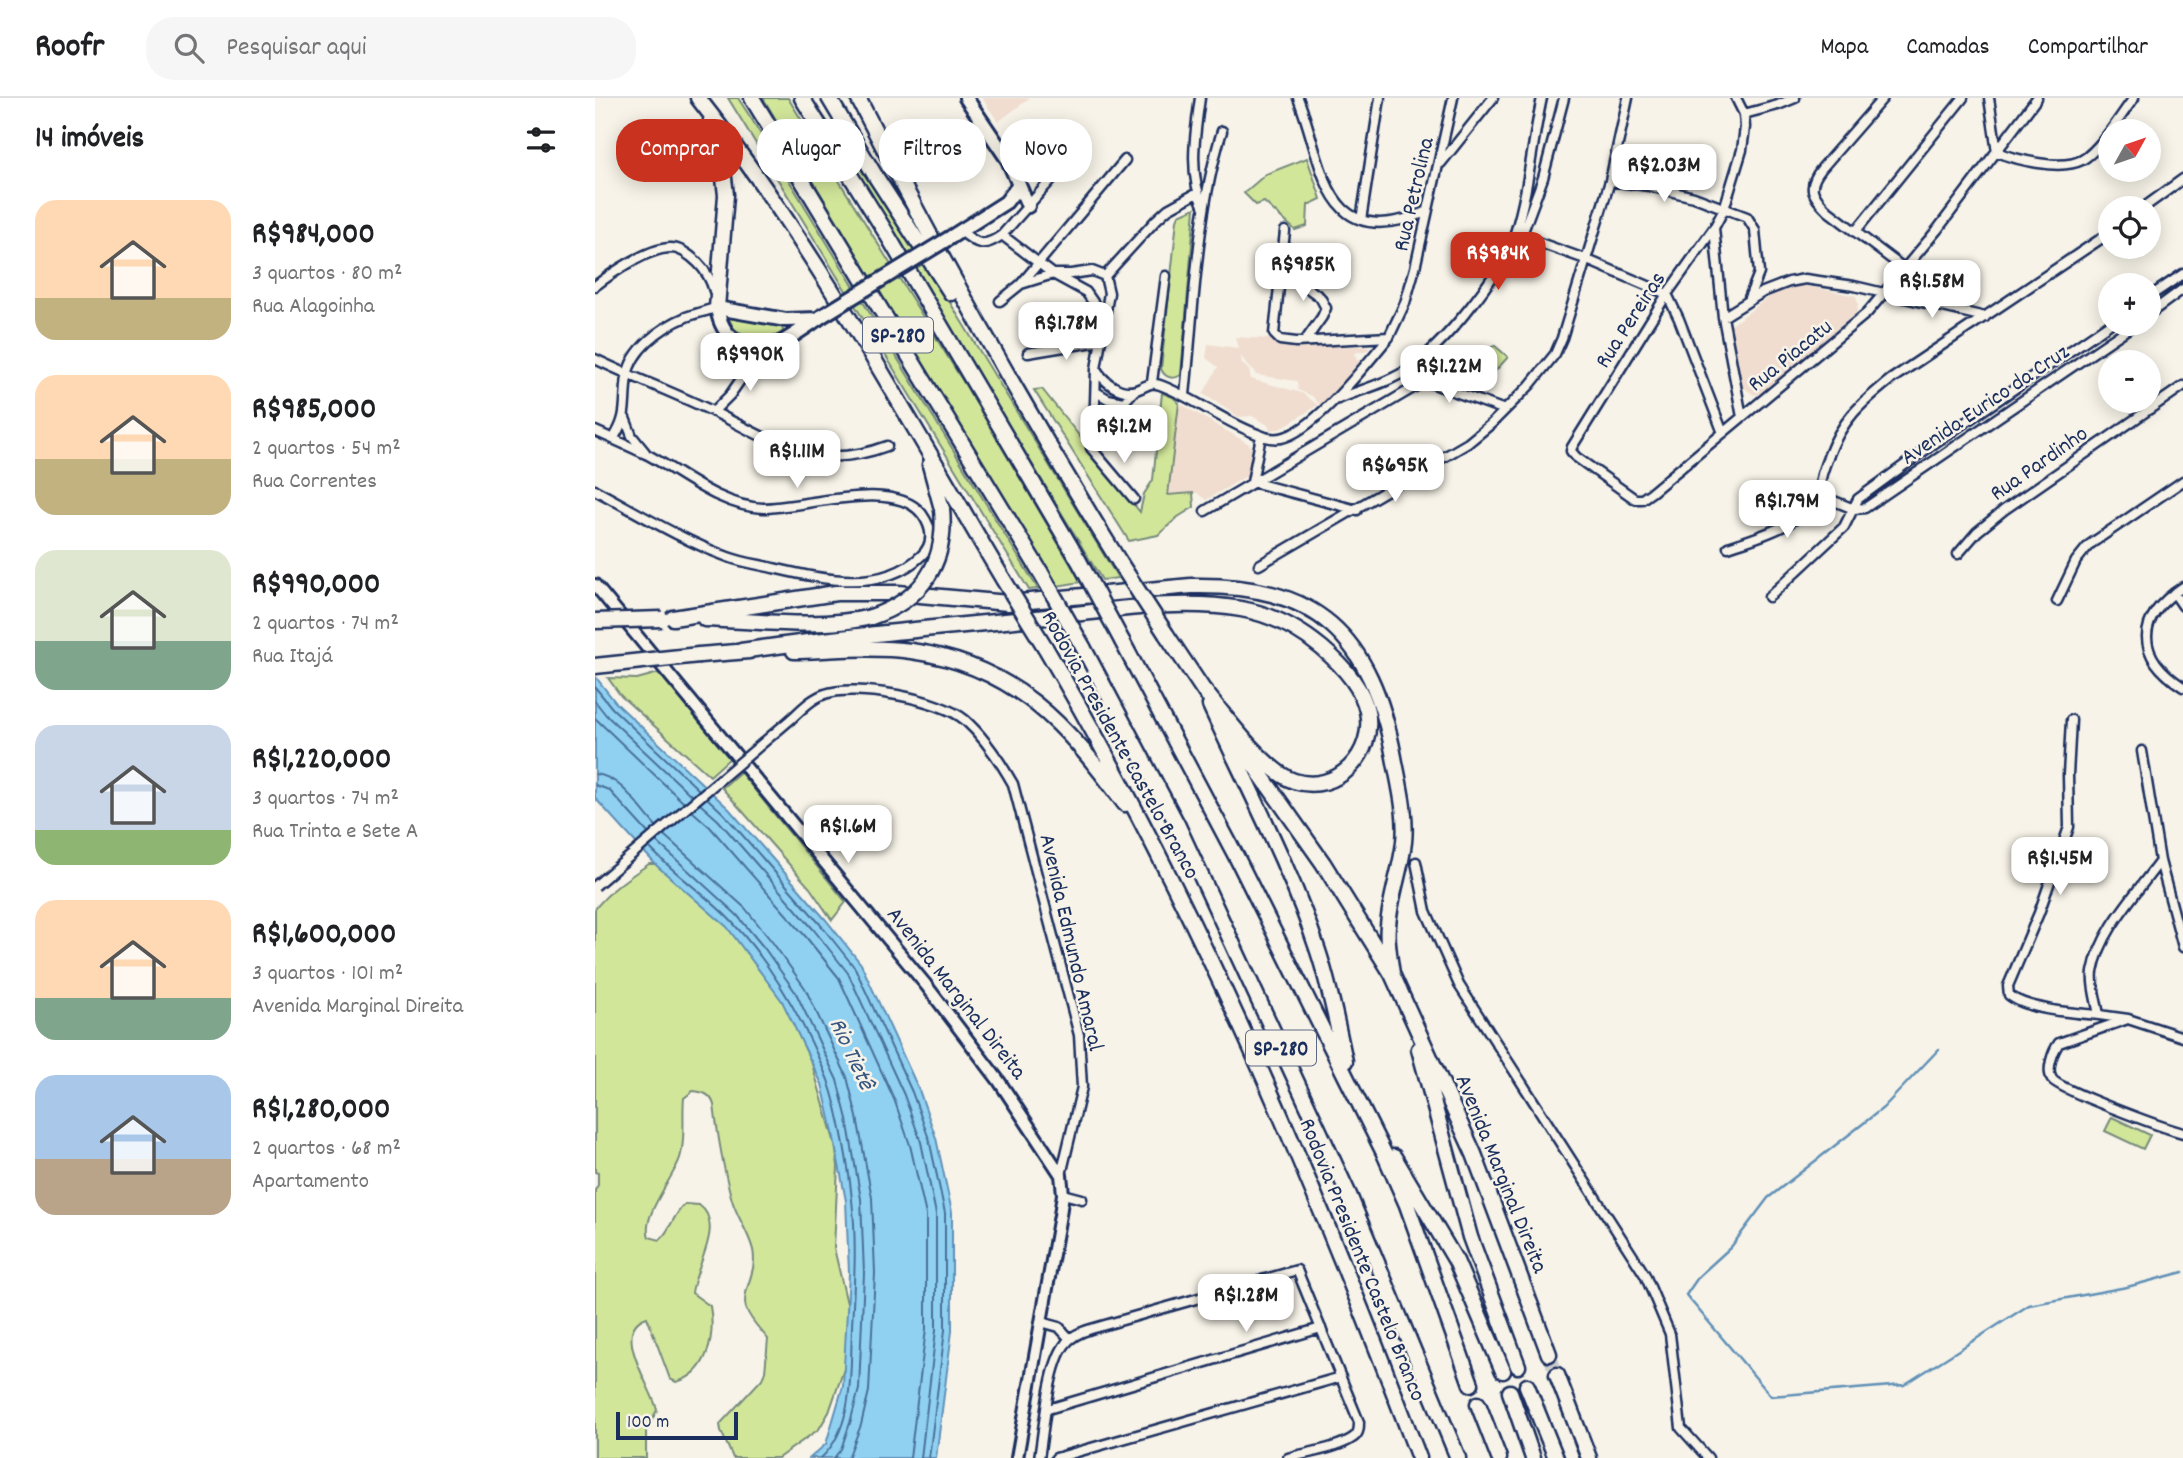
<!DOCTYPE html>
<html lang="pt">
<head>
<meta charset="utf-8">
<style>
  body { margin:0; font-family:Dekko,sans-serif; background:#f6f6f6; color:#202124; height:100vh; display:flex; flex-direction:column; font-size:26px; white-space:nowrap }
  * { box-sizing:border-box; margin:0 }
  p { font-size:23px; color:#757577 }
  .icon { flex:none; width:38px; height:38px; fill:none; stroke:currentColor; stroke-width:2; stroke-linecap:round; stroke-linejoin:round }
  .map { position:relative; flex:1; overflow:hidden }
  .details { display:flex; flex-direction:column; background:#fff; width:595px }
  .details>* { flex:none }
  .banner { position:absolute; left:21px; top:21px; width:665px; height:63px; display:flex; gap:14px }
  .needle { width:46px; rotate:50deg }
  .tools { position:absolute; left:1503px; top:21px; display:grid; gap:14px }
  .tools a { display:grid; place-items:center; width:63px; height:63px; border-radius:50%; background:#fff; box-shadow:0 4px 18px #0003; font-size:35px }
  .scale { position:absolute; left:21px; bottom:18px; width:122px; box-sizing:border-box; padding-left:7px; border:4px solid #1b2f5e; border-top:0; font-size:19px; line-height:24px; white-space:nowrap; color:#1b2f5e; -webkit-text-stroke:5px #f7f3e8; paint-order:stroke }
  .price { position:absolute; translate:-50% -60px; padding:0 16px; border-radius:14px; background:#fff; color:#222; font-size:23px; line-height:46px; filter:drop-shadow(0 2px 4px #0008) }
  .price::after { content:''; position:absolute; left:50%; top:42px; width:21px; height:16px; margin-left:-10px; background:inherit; clip-path:polygon(0 0,100% 0,50% 100%) }
  .price.active { background:#c8321e; color:#fff }
  ul { padding:0; list-style:none }
  li { display:flex; align-items:center; gap:21px; height:175px; padding:0 35px }
  li span { display:grid; place-items:center; flex:none; width:196px; height:140px; border-radius:21px; color:#555 }
  li>.icon { margin-inline-start:auto }
  span .icon { width:84px; height:84px; fill:#fffc; stroke-width:1 }
  li b { font-size:30px }
  h2 { display:flex; justify-content:space-between; align-items:center; height:84px; padding:0 35px; font-size:30px }
  .tag { padding:0 24px; border-radius:28px; background:#fff; box-shadow:0 4px 18px #0003; font-size:24px; line-height:63px }
  .tag.active { background:#c8321e; color:#fff }
  header { display:flex; align-items:center; gap:42px; box-sizing:border-box; height:98px; padding:0 35px; background:#fff; border-bottom:2px solid #e0e0e0 }
  header strong { font-size:33px }
  nav { display:flex; gap:38px; margin-inline-start:auto; font-size:24px }
  .search { width:490px; height:63px; background:#f6f6f6; display:flex; align-items:center; gap:18px; box-sizing:border-box; padding:0 24px; border-radius:28px; color:#757577; font-size:26px }
  main { display:flex; flex:1; min-height:0 }
  .map>svg:first-child { display:block }
  .built { fill:#f0ddd0 }
  .green { fill:#d2e69a; stroke:#768a7c; stroke-width:2 }
  .water { fill:#90d1f2; stroke:#6190b7; stroke-width:2 }
  .lines { fill:none; stroke-linecap:round; stroke-linejoin:round }
  .shore { stroke:#4a7099; stroke-width:2 }
  .stream { stroke:#6190b7; stroke-width:2.5 }
  .highway-tunnel { stroke:#cbcccc; stroke-width:14; stroke-dasharray:14 7; stroke-linecap:butt }
  .street-casing { stroke:#1b2f5e; stroke-width:13 }
  .secondary-casing { stroke:#1b2f5e; stroke-width:16 }
  .primary-casing { stroke:#1b2f5e; stroke-width:18 }
  .highway-casing { stroke:#1b2f5e; stroke-width:19 }
  .street { stroke:#f7f3e8; stroke-width:8 }
  .secondary { stroke:#f7f3e8; stroke-width:10 }
  .primary { stroke:#f7f3e8; stroke-width:12 }
  .highway { stroke:#f7f3e8; stroke-width:14 }
  .street-bridge-casing { stroke:#1b2f5e; stroke-width:13; stroke-linecap:butt }
  .primary-bridge-casing { stroke:#1b2f5e; stroke-width:18; stroke-linecap:butt }
  .highway-bridge-casing { stroke:#1b2f5e; stroke-width:19; stroke-linecap:butt }
  .street-bridge { stroke:#f7f3e8; stroke-width:8 }
  .primary-bridge { stroke:#f7f3e8; stroke-width:12 }
  .highway-bridge { stroke:#f7f3e8; stroke-width:14 }
  .labels { text-anchor:middle; stroke-width:5; stroke-linejoin:round; paint-order:stroke }
  .shield { fill:#f7f3e8; stroke:#5d6a87; stroke-width:2 }
  .shield-label { font-size:21px; font-weight:bold; fill:#1b2f5e }
  .street-label { font-size:23px; fill:#1b2f5e; stroke:#f7f3e8 }
  .water-label { font-size:24px; font-style:italic; fill:#385883; stroke:#f7f3e8 }
</style>
</head>
<body>
<header>
<strong>Roofr</strong>
<div class="search"><svg class="icon" aria-label="search" viewBox="0 0 24 24"><circle cx="10" cy="10" r="6"/><path d="M15 15l6 6"/></svg>Pesquisar aqui</div>
<nav><a>Mapa</a><a>Camadas</a><a>Compartilhar</a></nav>
</header>
<main>
<section class="details">
<h2>14 imóveis<svg class="icon" aria-label="filters" viewBox="0 0 24 24"><path d="M4 7h16M4 17h16"/><circle cx="9" cy="7" r="2"/><circle cx="15" cy="17" r="2"/></svg></h2>
<ul>
<li><span style="background:linear-gradient(#ffd9b3 70%,#c2b280 0)"><svg class="icon" aria-label="home" viewBox="0 0 24 24"><path d="M3 11l9-7 9 7M6 9v11h12V9"/></svg></span><div><b>R$984,000</b><p>3 quartos · 80 m²</p><p>Rua Alagoinha</p></div></li>
<li><span style="background:linear-gradient(#ffd9b3 60%,#c2b280 0)"><svg class="icon" aria-label="home" viewBox="0 0 24 24"><path d="M3 11l9-7 9 7M6 9v11h12V9"/></svg></span><div><b>R$985,000</b><p>2 quartos · 54 m²</p><p>Rua Correntes</p></div></li>
<li><span style="background:linear-gradient(#dfe7d0 65%,#7fa58c 0)"><svg class="icon" aria-label="home" viewBox="0 0 24 24"><path d="M3 11l9-7 9 7M6 9v11h12V9"/></svg></span><div><b>R$990,000</b><p>2 quartos · 74 m²</p><p>Rua Itajá</p></div></li>
<li><span style="background:linear-gradient(#c9d6e8 75%,#8fb573 0)"><svg class="icon" aria-label="home" viewBox="0 0 24 24"><path d="M3 11l9-7 9 7M6 9v11h12V9"/></svg></span><div><b>R$1,220,000</b><p>3 quartos · 74 m²</p><p>Rua Trinta e Sete A</p></div></li>
<li><span style="background:linear-gradient(#ffd9b3 70%,#7fa58c 0)"><svg class="icon" aria-label="home" viewBox="0 0 24 24"><path d="M3 11l9-7 9 7M6 9v11h12V9"/></svg></span><div><b>R$1,600,000</b><p>3 quartos · 101 m²</p><p>Avenida Marginal Direita</p></div></li>
<li><span style="background:linear-gradient(#a9c7e8 60%,#b9a48a 0)"><svg class="icon" aria-label="home" viewBox="0 0 24 24"><path d="M3 11l9-7 9 7M6 9v11h12V9"/></svg></span><div><b>R$1,280,000</b><p>2 quartos · 68 m²</p><p>Apartamento</p></div></li>
</ul>
</section>
<div class="map">
<svg width="1588" height="1360" viewBox="0 0 1588 1360">
  <rect width="100%" height="100%" fill="#f7f3e8"/>
  <filter id="ink" filterUnits="userSpaceOnUse"><feTurbulence type="fractalNoise" baseFrequency=".0143" numOctaves="2"/><feDisplacementMap in="SourceGraphic" scale="14" xChannelSelector="R" yChannelSelector="G"/><feConvolveMatrix kernelMatrix="1 2 1 2 8 2 1 2 1" color-interpolation-filters="sRGB"/></filter>
  <g filter="url(#ink)">
    <path class="built" d="M387,0H435L403,24Z
      M1190,187H1207L1261,198L1263,206L1262,214L1168,294L1159,297L1148,289L1135,228Z
      M640,239L675,241L690,249L771,248L775,250L773,252L760,255L762,262L766,263L743,293L725,307L717,298L703,292L702,283L661,277L660,273L653,268L646,258L647,265L654,272L656,281L707,295L723,307L685,331L675,332L673,327L657,318L644,319L608,296L623,269L611,260L613,246L643,250Z
      M584,305L654,346L660,356L657,375L611,402L602,395L573,397Z"/>
    <path class="green" d="M133,0H143L156,20L443,491L434,492Z
      M168,0H193L372,290L486,484L462,488Z
      M216,0L331,165L523,480L507,482Z
      M712,60L726,101L713,107L712,128L700,132L669,104L661,107L649,95L671,76Z
      M600,110L586,277C578,282 570,280 566,271L582,122L584,117Z
      M132,217L187,228L188,233L185,237L159,243L139,231Z
      M899,247L913,259L885,290L871,277Z
      M447,291L545,414L549,396L558,382L567,295L578,299L584,305L573,397L598,395L599,409L583,419L563,437L534,443L439,292Z
      M64,575L135,660L115,678L26,598L13,580L42,581Z
      M145,674L251,804L237,822L215,790L127,690Z
      M54,766H62L110,800L183,892L217,966L240,1046L243,1068L239,1150L253,1210L250,1268L234,1314L224,1331L183,1360H138L126,1333L125,1326L167,1281L170,1274L173,1241C165,1231 155,1222 151,1210C146,1192 163,1175 158,1152C154,1135 142,1119 137,1102C128,1070 123,1039 119,1007C116,996 108,994 98,993L89,1000C87,1019 91,1042 85,1060C78,1081 46,1118 54,1139L65,1142C76,1131 78,1117 90,1106L104,1107C131,1126 99,1171 97,1195L115,1208C120,1237 114,1276 81,1284L75,1281L52,1219C14,1231 57,1289 62,1312L51,1333V1360H0V1092L3,1087V1075L0,1074V811C15,792 34,779 54,766Z
      M1517,1019L1555,1037L1548,1051L1510,1033Z"/>
    <path class="water" d="M0,578L21,605L134,711L231,822L266,866L324,992L341,1040L357,1114V1233L341,1360H215L231,1346L248,1288L254,1175L251,1103L236,1025L227,986L187,903L132,829L62,768L0,700Z"/>
    <g class="lines">
      <path class="shore" d="M0,589L17,610L104,692
        M0,603L11,617L97,698
        M0,620L89,705
        M0,676C26,678 45,711 61,728
        M0,687L14,692L53,735
        M112,700L129,716L225,826L260,870L317,994L334,1041L350,1115V1232L334,1360
        M105,706L123,722L219,832L253,875L309,997L326,1044L341,1116V1232L326,1360
        M97,713L115,729L211,839L244,880L299,1001L315,1047L331,1117V1231L315,1360
        M69,737L150,810L178,845L210,890L252,979L262,1019L277,1100L280,1175L274,1293L266,1327L253,1360
        M61,743L142,817L170,851L201,895L242,982L252,1021L266,1101L269,1175L264,1291L255,1325L246,1351L239,1360
        M54,749C80,777 112,797 137,824C179,869 210,926 233,982C244,1013 254,1069 257,1102C262,1144 259,1187 257,1229C255,1271 260,1329 226,1360"/>
      <path class="stream" d="M1344,951L1288,1010L1173,1100L1136,1149L1104,1178L1091,1197L1176,1298L1309,1287L1434,1207L1532,1189L1588,1174"/>
      <path class="highway-tunnel" d="M954,1256L962,1277"/>
      <defs>
        <path id="street" d="M605,0C600,36 593,77 609,110
          M703,0C730,68 727,156 831,114
          M1141,0L1149,16L1150,29L1147,52L1129,111L1119,130L1128,219L1147,319
          M1288,0L1227,70C1212,89 1216,96 1233,113L1311,172
          M1394,0L1402,54C1422,62 1466,73 1487,62C1506,51 1525,18 1539,0
          M1149,16L1183,7L1200,0
          M846,65L898,0
          M1015,83L1054,88L1099,99L1152,119L1160,132L1164,175L1154,200
          M1548,110L1588,81
          M766,122L785,0
          M1119,130L1072,196L977,349L976,353L981,359L1040,401H1047L1057,394L1272,215L1342,132L1442,0
          M366,133C382,147 389,150 407,137L482,53
          M690,133L679,236L685,242L701,244L794,239
          M1260,134L1368,0
          M920,136L990,161L1072,196L1084,221L1128,335
          M407,137L458,176L491,194L500,207L505,233
          M926,139L948,80L969,0
          M685,170L725,199L731,210L727,219L710,243
          M510,178L561,122L573,111L602,95
          M426,186L458,176H476L497,173L510,178L514,195L501,271L499,337L496,350L539,401
          M0,188C17,175 52,151 74,150C85,149 95,157 103,165C111,173 116,182 119,193
          M1554,199L1588,176
          M405,203L426,186L530,62
          M1554,216L1588,191
          M1128,219L1168,194L1194,184L1210,181L1259,188L1390,219
          M433,255L505,243
          M0,261C39,280 80,295 119,314C181,345 220,375 292,348
          M501,271C509,284 525,297 541,292C551,289 555,283 565,287C600,300 630,325 665,337C671,340 680,341 686,340C719,334 772,265 794,239L810,205L820,170L858,0
          M810,273L830,283L910,312
          M557,284L571,178
          M501,294L513,301L528,304
          M590,297C599,210 601,118 627,33
          M743,301C765,292 793,285 812,272C848,248 907,176 920,135C934,91 937,45 947,0
          M118,314L135,297L166,252
          M30,320L37,338L50,354
          M0,333C18,341 36,349 53,357C88,376 127,409 168,410C208,410 299,380 327,416C337,430 340,445 326,458C285,497 222,480 174,469C160,466 146,464 133,459C87,442 43,415 0,392
          M499,337L539,293
          M666,338L657,384L762,412
          M18,341C34,317 28,305 32,279C36,251 67,229 91,219C101,215 113,213 122,209
          M1224,397C1224,383 1228,372 1233,359C1247,322 1264,307 1295,282L1516,134
          M1224,397L1259,411L1270,410L1540,226
          M610,413L830,283
          M1133,449C1166,438 1204,428 1224,397
          M1363,456L1382,434L1409,412L1588,288
          M664,467L873,345L896,326L935,287L960,256L967,240L1015,83L1033,0
          M1588,489C1540,520 1540,558 1588,589
          M1579,495L1588,508
          M1174,499L1249,429L1263,401L1337,347L1516,225
          M1462,503L1481,463L1494,447L1588,383
          M196,621C206,612 217,600 230,596C260,585 346,601 370,622C390,640 405,663 418,686L484,937L487,989L466,1077
          M1476,622L1473,677L1474,729L1444,815L1413,888L1414,897C1432,912 1480,915 1504,917
          M1547,653L1565,763L1588,849
          M1565,763C1541,796 1505,833 1498,874C1496,887 1502,904 1504,917L1533,921L1588,939
          M821,764L831,813L864,887L1050,1177L1075,1236L1086,1330L1113,1360
          M1530,922L1464,945C1458,953 1451,972 1457,981C1464,992 1569,1030 1588,1035
          M468,1096L487,1101
          M446,1224L464,1229L475,1241
          M453,1311L726,1230
          M444,1360C449,1331 453,1271 469,1248C475,1238 486,1234 496,1231L702,1172L764,1324C764,1330 764,1335 759,1339C745,1350 710,1355 693,1360
          M461,1360L746,1279"/>
        <path id="secondary" d="M0,487L331,887L404,983L466,1077L468,1096L465,1117L422,1360"/>
        <path id="primary" d="M424,87L433,108
          M356,139L411,104L424,87L413,62L371,0
          M223,221L191,222L122,210C124,222 129,235 140,242C146,247 157,252 165,252C182,251 213,227 227,218"/>
        <path id="highway" d="M103,0C221,149 311,318 408,481
          M157,0L446,475
          M207,0L290,133L484,463
          M234,0L281,79L356,195
          M263,0C344,159 431,314 525,465
          M116,22L128,72L131,97L122,210
          M335,367L347,411
          M78,520L241,495H303L413,505L596,488C722,485 776,537 799,659C804,686 812,716 809,744C806,772 795,799 793,828C791,843 795,860 797,876
          M110,521C161,523 227,531 276,519
          M571,536L611,596
          M527,543L642,760L788,1053L812,1107L876,1286
          M450,549C602,807 718,1081 824,1360
          M488,549L582,726L754,1097L863,1360
          M146,553C247,538 349,529 451,519C515,513 582,500 646,511C676,516 704,531 727,550C746,566 767,589 772,613C781,655 742,697 699,683C669,673 628,615 607,590
          M199,553C237,552 277,548 316,553C419,567 472,627 530,706
          M104,557L154,553
          M615,607C652,688 695,768 723,853C735,889 742,926 750,963
          M639,639L728,765L797,876L879,1056L954,1256
          M824,951L875,1139L923,1268
          M799,1059L861,1163L908,1273
          M962,1277L994,1360
          M932,1288L961,1360
          M915,1294L938,1360
          M883,1306L904,1360"/>
      </defs>
      <use href="#street" class="street-casing"/>
      <use href="#secondary" class="secondary-casing"/>
      <use href="#primary" class="primary-casing"/>
      <use href="#highway" class="highway-casing"/>
      <use href="#street" class="street"/>
      <use href="#secondary" class="secondary"/>
      <use href="#primary" class="primary"/>
      <use href="#highway" class="highway"/>
      <defs>
        <path id="street-bridge" d="M0,788L196,621"/>
        <path id="primary-bridge" d="M227,218L356,139"/>
        <path id="highway-bridge" d="M484,463L527,543
          M525,465L571,536
          M446,475L488,549
          M408,481L450,549
          M276,519C327,502 352,465 347,411
          M0,523L67,521
          M0,568L104,557"/>
      </defs>
      <use href="#street-bridge" class="street-bridge-casing"/>
      <use href="#primary-bridge" class="primary-bridge-casing"/>
      <use href="#highway-bridge" class="highway-bridge-casing"/>
      <use href="#street-bridge" class="street-bridge"/>
      <use href="#primary-bridge" class="primary-bridge"/>
      <use href="#highway-bridge" class="highway-bridge"/>
    </g>
  </g>
  <g class="labels">
    <g class="shield">
      <rect x="268" y="219.5" width="70" height="35" rx="5"/>
      <rect x="651" y="932.5" width="70" height="35" rx="5"/>
    </g>
    <g class="shield-label">
      <text x="303" y="244">SP-280</text>
      <text x="686" y="957">SP-280</text>
    </g>
    <g class="street-label">
      <text transform="translate(817 96) rotate(-77)" y="8">Rua Petrolina</text>
      <text transform="translate(1034 221) rotate(-57)" y="8">Rua Pereiras</text>
      <text transform="translate(1194 256) rotate(-39)" y="8">Rua Piacatu</text>
      <text transform="translate(1389 305) rotate(-34)" y="8">Avenida Eurico da Cruz</text>
      <text transform="translate(1443 364) rotate(-35)" y="8">Rua Pardinho</text>
      <text transform="translate(527 646) rotate(61)" y="8">Rodovia Presidente Castelo Branco</text>
      <text transform="translate(478 844) rotate(77)" y="8">Avenida Edmundo Amaral</text>
      <text transform="translate(363 894) rotate(52)" y="8">Avenida Marginal Direita</text>
      <text transform="translate(908 1075) rotate(68)" y="8">Avenida Marginal Direita</text>
      <text transform="translate(769 1161) rotate(68)" y="8">Rodovia Presidente Castelo Branco</text>
    </g>
    <g class="water-label">
      <text transform="translate(258 955) rotate(65)" y="8">Rio Tietê</text>
    </g>
  </g>
</svg>
<div class="tools">
<a><svg class="needle" viewBox="-14 -14 28 28"><path d="M0-13l5 13h-10z" fill="#e53935"/><path d="M0 13l5-13h-10z" fill="#757577"/></svg></a>
<a><svg class="icon" aria-label="locate" viewBox="0 0 24 24"><circle cx="12" cy="12" r="6"/><path d="M12 2v4M12 18v4M2 12h4M18 12h4"/></svg></a>
<a>+</a>
<a>−</a>
</div>
<div class="scale">100 m</div>
<b class="price" style="left:1069px;top:106px">R$2.03M</b>
<b class="price active" style="left:903px;top:194px">R$984K</b>
<b class="price" style="left:708px;top:205px">R$985K</b>
<b class="price" style="left:1337px;top:222px">R$1.58M</b>
<b class="price" style="left:471px;top:264px">R$1.78M</b>
<b class="price" style="left:155px;top:295px">R$990K</b>
<b class="price" style="left:854px;top:307px">R$1.22M</b>
<b class="price" style="left:529px;top:367px">R$1.2M</b>
<b class="price" style="left:202px;top:392px">R$1.11M</b>
<b class="price" style="left:800px;top:406px">R$695K</b>
<b class="price" style="left:1192px;top:442px">R$1.79M</b>
<b class="price" style="left:253px;top:767px">R$1.6M</b>
<b class="price" style="left:1465px;top:799px">R$1.45M</b>
<b class="price" style="left:651px;top:1236px">R$1.28M</b>
<div class="banner">
<a class="tag active">Comprar</a>
<a class="tag">Alugar</a>
<a class="tag">Filtros</a>
<a class="tag">Novo</a>
</div>
</div>
</main>
</body>
</html>
